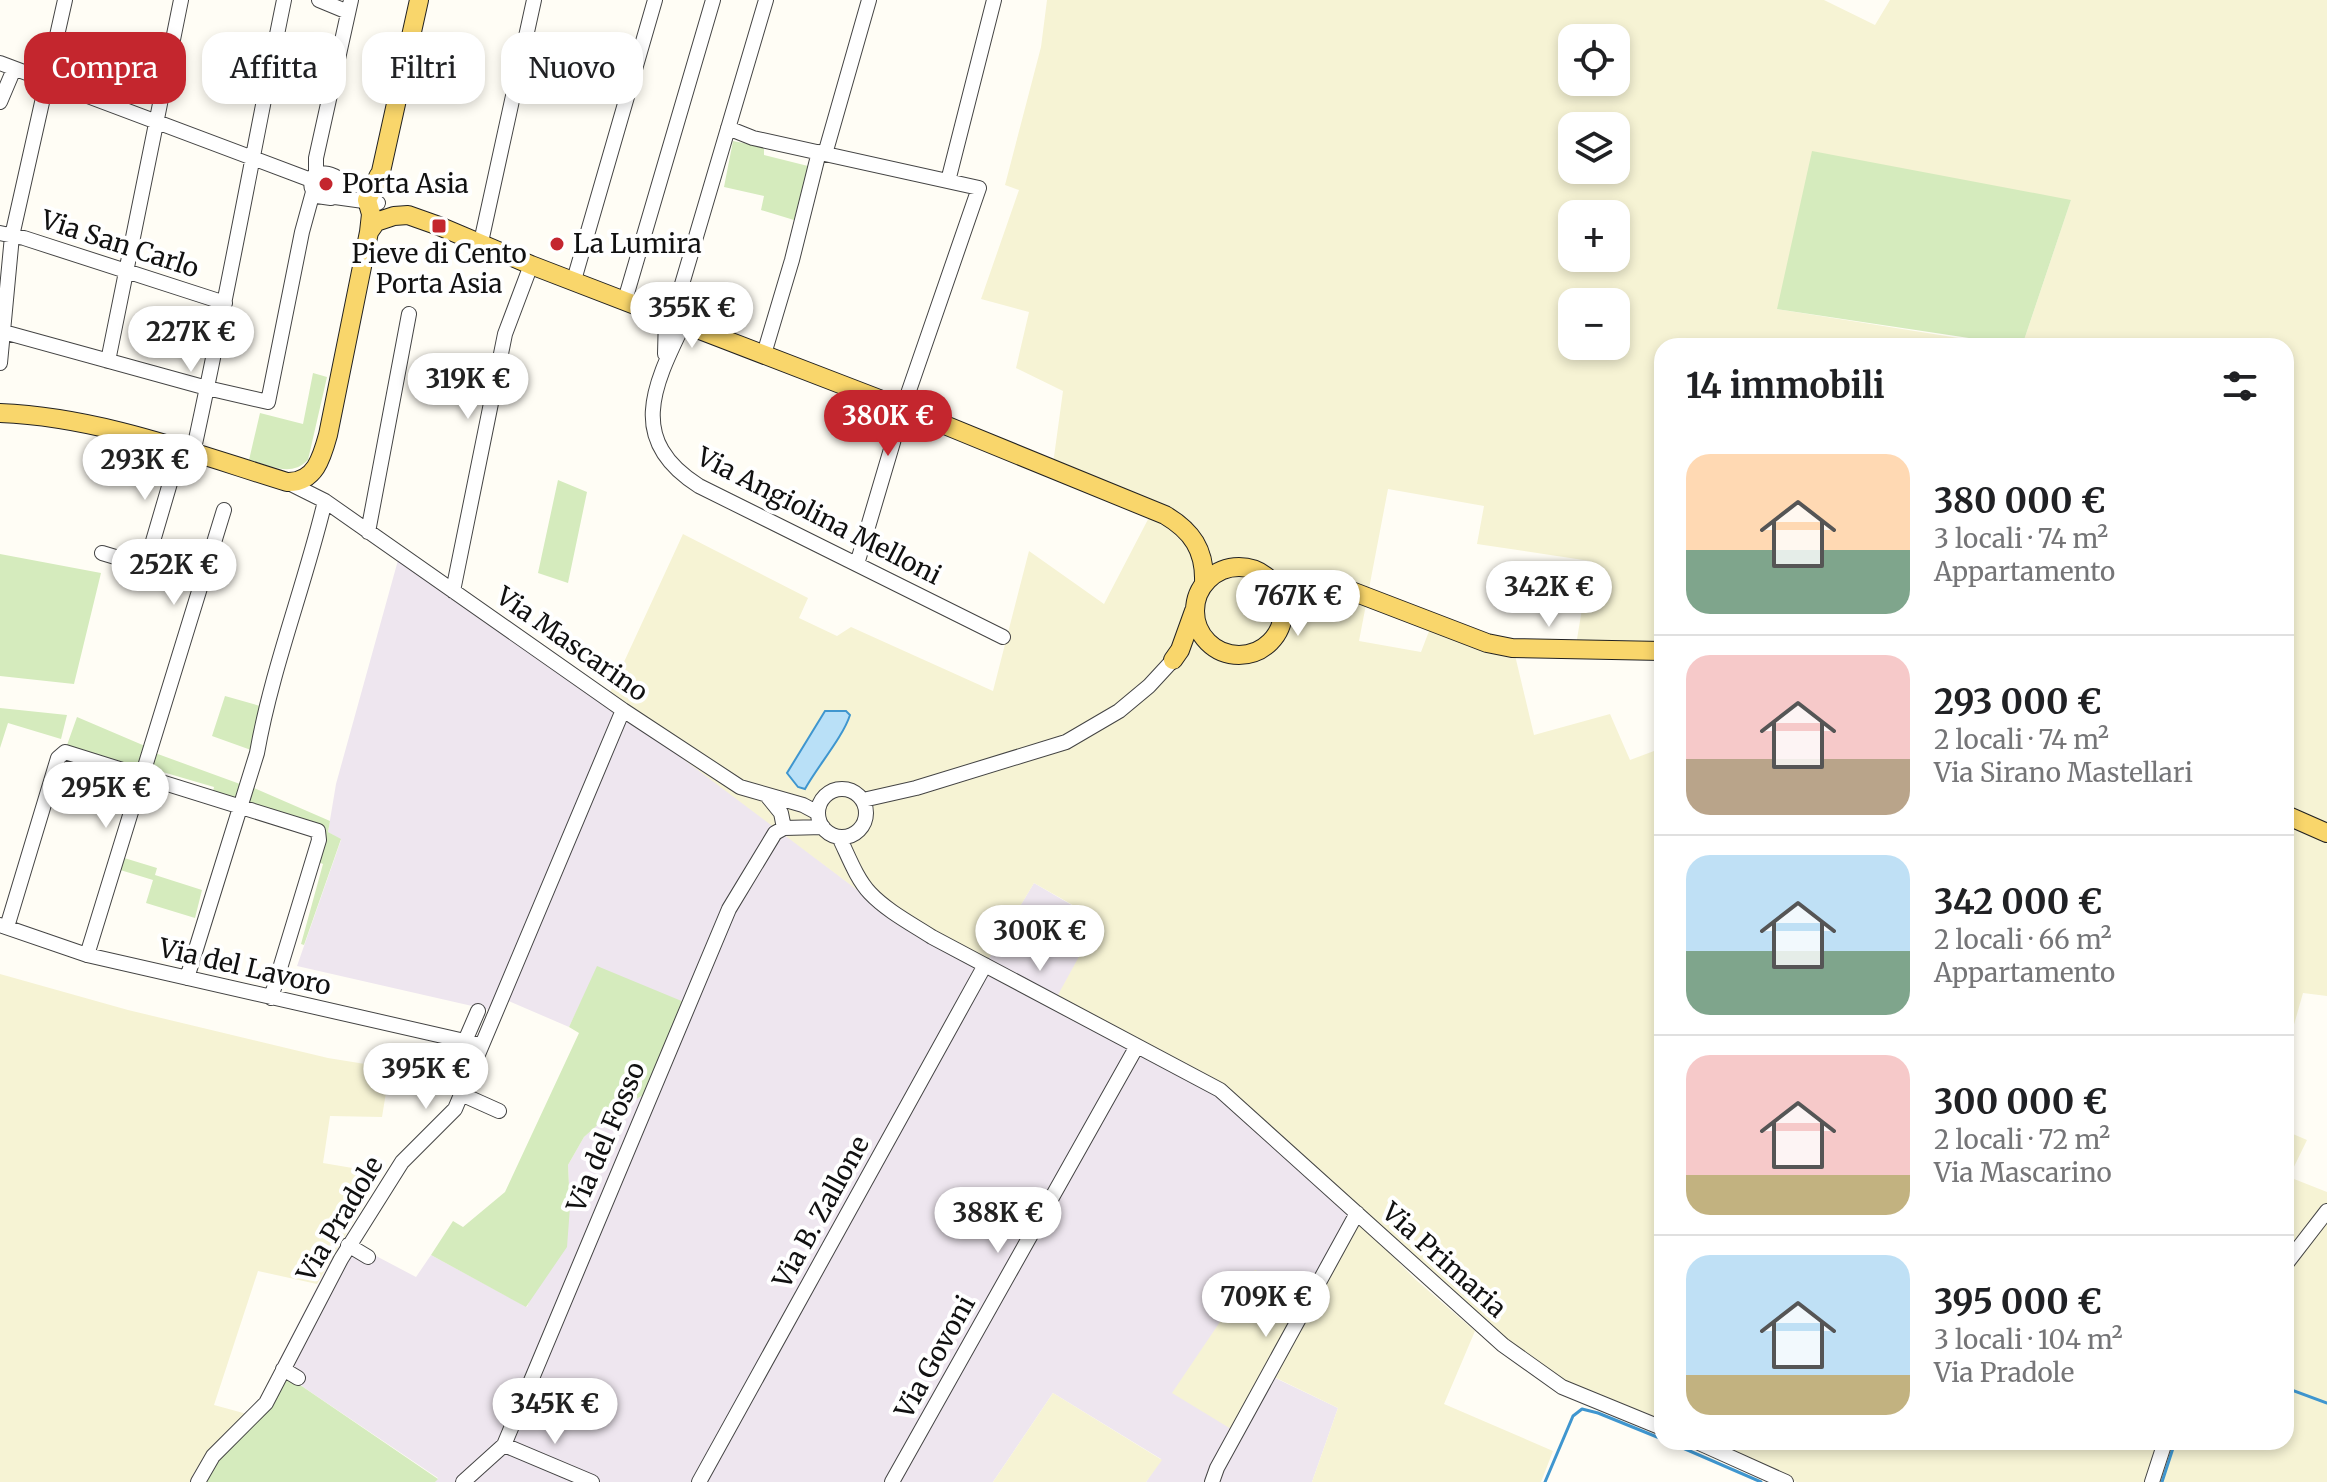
<!DOCTYPE html>
<html lang="it">
<head>
<meta charset="utf-8">
<style>
  body { margin:0; font-family:Merriweather,serif; background:#f6f6f6; color:#202124; height:100vh; display:flex; flex-direction:column; font-size:30px; white-space:nowrap }
  * { box-sizing:border-box; margin:0 }
  p { font-size:26px; color:#757577 }
  .icon { flex:none; width:44px; height:44px; fill:none; stroke:currentColor; stroke-width:2; stroke-linecap:round; stroke-linejoin:round }
  .map { position:relative; flex:1; overflow:hidden }
  .sheet { position:absolute; left:1654px; top:338px; width:640px; height:1112px; display:flex; flex-direction:column; background:#fff; border-radius:24px; box-shadow:0 4px 12px #0003 }
  .sheet>* { flex:none }
  .guide { position:absolute; left:24px; top:32px; width:760px; height:72px; display:flex; gap:16px }
  .buttons { position:absolute; left:1558px; top:24px; display:grid; gap:16px }
  .buttons a { display:grid; place-items:center; width:72px; height:72px; border-radius:16px; background:#fff; box-shadow:0 4px 12px #0003; font-size:40px }
  .price { position:absolute; translate:-50% -68px; padding:0 18px; border-radius:28px; background:#fff; color:#222; font-size:26px; line-height:52px; filter:drop-shadow(0 2px 4px #0008) }
  .price::after { content:''; position:absolute; left:50%; top:48px; width:24px; height:18px; margin-left:-12px; background:inherit; clip-path:polygon(0 0,100% 0,50% 100%) }
  .price.selected { background:#c4262e; color:#fff }
  ul { padding:0; list-style:none }
  li { display:flex; align-items:center; gap:24px; height:200px; padding:0 32px }
  li+li { border-top:2px solid #e0e0e0 }
  li span { display:grid; place-items:center; flex:none; width:224px; height:160px; border-radius:24px; color:#555 }
  li>.icon { margin-inline-start:auto }
  span .icon { width:96px; height:96px; fill:#fffc; stroke-width:1 }
  li b { font-size:34px }
  h2 { display:flex; justify-content:space-between; align-items:center; height:96px; padding:0 32px; font-size:34px }
  .chip { padding:0 28px; border-radius:24px; background:#fff; box-shadow:0 4px 12px #0003; font-size:28px; line-height:72px }
  .chip.selected { background:#c4262e; color:#fff }
  .map>svg:first-child { display:block }
  .industrial { fill:#eee6ef }
  .farmland { fill:#f6f3d4; fill-rule:evenodd }
  .green { fill:#d5ebbd }
  .water { fill:#b9e0f7; stroke:#3f96cf; stroke-width:2 }
  .lines { fill:none; stroke-linecap:round; stroke-linejoin:round }
  .stream { stroke:#3f96cf; stroke-width:3 }
  .minor-casing { stroke:#444; stroke-width:16 }
  .major-casing { stroke:#222; stroke-width:20 }
  .minor { stroke:#fff; stroke-width:14 }
  .major { stroke:#f9d66b; stroke-width:18 }
  .poi-dot { fill:#c4262e; stroke:#fff; stroke-width:3 }
  .labels { text-anchor:middle; stroke-width:8; stroke-linejoin:round; paint-order:stroke }
  .poi-label { font-size:26px; fill:#111; stroke:#fff; text-anchor:start }
  .street-label { font-size:26px; fill:#111; stroke:#fff }
</style>
</head>
<body>
<div class="map">
<svg width="2327" height="1482" viewBox="0 0 2327 1482">
  <rect width="100%" height="100%" fill="#fffdf5"/>
  <path class="industrial" d="M400,553L639,724L888,913L985,964L1034,883L1099,921L1224,1094L1362,1211L1269,1375L1338,1408L1312,1482H1146L1161,1459L1053,1393L993,1482H435L438,1478L275,1368L342,1238L416,1277L431,1255L527,1307L570,1207L568,1165L584,1137L610,1114L647,1093L598,967L569,1027L504,999L494,1011L297,966L341,840L328,832L336,784Z"/>
  <path class="farmland" d="M1047,0H1824L1875,25L1890,0H2327V996L2303,993L2286,1053V346H2022L2071,200L1777,309L2009,346H1662V648L1576,645L1590,561L1477,544L1484,506L1388,489L1359,641L1421,652L1431,626L1514,651L1534,735L1610,714L1630,760L1662,748V1426L1595,1399L1478,1326L1224,1094L1053,1004L1099,920L1034,883L985,965L888,913L606,701L683,534L808,598L799,618L837,636L851,627L993,691L1029,551L1104,604L1156,504L1053,464L1063,391L1016,368L1029,312L981,299L1019,190L1005,185L1041,47ZM1572,38H1616V82H1572ZM1572,126H1616V170H1572ZM1572,214H1616V258H1572ZM1572,302H1616V346H1572Z
    M0,974L128,1010L328,1058L390,1068L382,1117L330,1116L323,1163L382,1173L317,1284L258,1271L214,1405L247,1414L208,1451L193,1474L191,1482H0Z
    M2286,1131L2307,1140L2289,1177L2327,1192V1482H1797L1700,1442H2286Z
    M1357,1220L1416,1280L1475,1331L1444,1404L1553,1451L1541,1482H1312L1338,1408L1272,1376Z
    M1255,1270L1309,1296L1236,1432L1172,1393Z
    M1053,1393L1162,1460L1146,1482H993Z"/>
  <path class="green" d="M733,141L764,147V155L808,166L794,220L761,210L764,196L724,187Z
    M1812,151L2071,200L2022,346L1777,309Z
    M313,373L327,377L308,460C290,478 271,465 249,460L260,413L303,424Z
    M558,480L587,492L568,583L538,573Z
    M0,554L101,573L74,684L0,676Z
    M225,696L260,706L251,750L212,736Z
    M0,708L67,715L61,739L8,723L0,748Z
    M77,717L145,746L139,767L67,745Z
    M155,753L240,784L235,801L212,795L214,787L149,768Z
    M254,788L330,821L328,832L341,839L304,945L301,944L323,864L318,862L323,839L247,804Z
    M121,857L157,868L155,875L202,890L195,918L146,903L153,880L117,869Z
    M597,966L684,1002L647,1093L610,1114L584,1137L568,1165L570,1207L567,1247L526,1307L431,1255L453,1221L463,1227L505,1192L579,1033L569,1027Z
    M284,1374L438,1479L435,1482H203Z"/>
  <path class="water" d="M825,711H846L850,715C843,737 817,767 805,789L798,787L787,773Z"/>
  <g class="lines">
    <path class="stream" d="M2286,1388L2327,1403
      M1669,1442L1761,1482
      M1545,1482L1573,1416L1582,1409L1598,1413L1662,1439
      M2162,1482L2175,1442"/>
    <defs>
      <path id="minor" d="M319,0L348,12
        M0,63L311,180
        M0,102L14,69
        M728,128L753,138L979,188L903,408
        M825,154L869,0
        M316,173V158L351,0
        M316,173C326,173 337,174 342,183L340,192L331,198L317,196C309,188 310,181 316,173Z
        M948,181L994,0
        M350,184L364,187L374,184
        M335,197L378,203
        M0,233L24,238L225,303
        M481,242L534,0
        M574,280L655,0
        M625,300L713,0
        M672,318L766,0
        M684,323C654,385 626,440 699,486L1003,637
        M0,331L207,388L268,402L302,232L313,192
        M665,354L666,316
        M764,354L792,260L819,152
        M108,361L181,0
        M0,363L12,236L65,0
        M894,405V439L913,412
        M193,453C226,303 253,151 284,0
        M287,482L325,501L623,710L740,787L803,805L818,813
        M368,532L409,314
        M102,553L202,583
        M857,564L894,439
        M146,565L180,449
        M453,591L505,334L531,265
        M818 813a24 24 0 1 1 48 0a24 24 0 1 1-48 0Z
        M768,797L781,813L784,828
        M863,800L916,788L1066,742L1119,711L1149,686L1173,660
        M839,837C848,855 856,878 870,893C887,911 912,924 932,937L1220,1090L1503,1345L1562,1387L1662,1428
        M0,925L87,955L482,1045
        M7,927L58,758L65,752L318,831L319,840L271,998
        M87,955L224,510
        M187,978L257,753C272,668 305,585 325,501
        M465,1041L478,1011
        M461,1094L499,1111
        M348,1245L368,1257
        M2286,1264L2327,1211
        M283,1369L298,1378
        M1697,1442L1786,1482
        M504,1445L592,1482
        M198,1482L213,1456L266,1403L341,1259L402,1162L455,1109L623,710
        M463,1482L504,1445L729,909L775,833L784,828L823,827
        M699,1482L985,965
        M892,1482L1137,1046
        M1212,1482L1217,1468L1357,1213
        M2152,1482L2165,1442"/>
      <path id="major" d="M378,185L419,0
        M369,232L376,222L394,216L408,215L439,226L531,265L913,412L1165,515C1192,531 1205,550 1204,582
        M0,413C99,417 193,453 287,482C315,483 322,457 328,435L369,232L371,214L367,200L379,175
        M1195 611a44 44 0 1 1 88 0a44 44 0 1 1-88 0Z
        M1278,588L1311,590L1329,586L1341,587L1487,643L1512,648L1662,651
        M1173,660L1180,650L1194,611
        M2286,815L2327,833"/>
    </defs>
    <use href="#minor" class="minor-casing"/>
    <use href="#major" class="major-casing"/>
    <use href="#minor" class="minor"/>
    <use href="#major" class="major"/>
  </g>
  <g class="poi-dot">
    <circle cx="326" cy="184" r="8"/>
    <rect x="431" y="218" width="16" height="16" rx="4"/>
    <circle cx="557" cy="244" r="8"/>
  </g>
  <g class="labels">
    <g class="poi-label">
      <text x="342" y="193">Porta Asia</text>
      <text x="573" y="253">La Lumira</text>
      <text x="439" y="263" text-anchor="middle">Pieve di Cento<tspan x="439" dy="30">Porta Asia</tspan></text>
    </g>
    <g class="street-label">
      <text transform="translate(120 244) rotate(18)" y="9">Via San Carlo</text>
      <text transform="translate(819 516) rotate(27)" y="9">Via Angiolina Melloni</text>
      <text transform="translate(572 644) rotate(35)" y="9">Via Mascarino</text>
      <text transform="translate(245 967) rotate(13)" y="9">Via del Lavoro</text>
      <text transform="translate(606 1137) rotate(-67)" y="9">Via del Fosso</text>
      <text transform="translate(821 1212) rotate(-61)" y="9">Via B. Zallone</text>
      <text transform="translate(340 1219) rotate(-59)" y="9">Via Pradole</text>
      <text transform="translate(1444 1260) rotate(42)" y="9">Via Primaria</text>
      <text transform="translate(935 1357) rotate(-61)" y="9">Via Govoni</text>
    </g>
  </g>
</svg>
<div class="buttons">
<a><svg class="icon" aria-label="locate" viewBox="0 0 24 24"><circle cx="12" cy="12" r="6"/><path d="M12 2v4M12 18v4M2 12h4M18 12h4"/></svg></a>
<a><svg class="icon" aria-label="layers" viewBox="0 0 24 24"><path d="M12 4l9 5-9 5-9-5zM3 14l9 5 9-5"/></svg></a>
<a>+</a>
<a>−</a>
</div>
<b class="price" style="left:692px;top:350px">355K €</b>
<b class="price" style="left:191px;top:374px">227K €</b>
<b class="price" style="left:468px;top:421px">319K €</b>
<b class="price selected" style="left:888px;top:458px">380K €</b>
<b class="price" style="left:145px;top:502px">293K €</b>
<b class="price" style="left:174px;top:607px">252K €</b>
<b class="price" style="left:1549px;top:629px">342K €</b>
<b class="price" style="left:1298px;top:638px">767K €</b>
<b class="price" style="left:106px;top:830px">295K €</b>
<b class="price" style="left:1040px;top:973px">300K €</b>
<b class="price" style="left:426px;top:1111px">395K €</b>
<b class="price" style="left:998px;top:1255px">388K €</b>
<b class="price" style="left:1266px;top:1339px">709K €</b>
<b class="price" style="left:555px;top:1446px">345K €</b>
<div class="guide">
<a class="chip selected">Compra</a>
<a class="chip">Affitta</a>
<a class="chip">Filtri</a>
<a class="chip">Nuovo</a>
</div>
<section class="sheet">
<h2>14 immobili<svg class="icon" aria-label="filters" viewBox="0 0 24 24"><path d="M4 7h16M4 17h16"/><circle cx="9" cy="7" r="2"/><circle cx="15" cy="17" r="2"/></svg></h2>
<ul>
<li><span style="background:linear-gradient(#ffd9b3 60%,#7fa58c 0)"><svg class="icon" aria-label="home" viewBox="0 0 24 24"><path d="M3 11l9-7 9 7M6 9v11h12V9"/></svg></span><div><b>380 000 €</b><p>3 locali · 74 m²</p><p>Appartamento</p></div></li>
<li><span style="background:linear-gradient(#f6c9c9 65%,#b9a48a 0)"><svg class="icon" aria-label="home" viewBox="0 0 24 24"><path d="M3 11l9-7 9 7M6 9v11h12V9"/></svg></span><div><b>293 000 €</b><p>2 locali · 74 m²</p><p>Via Sirano Mastellari</p></div></li>
<li><span style="background:linear-gradient(#bfe0f5 60%,#7fa58c 0)"><svg class="icon" aria-label="home" viewBox="0 0 24 24"><path d="M3 11l9-7 9 7M6 9v11h12V9"/></svg></span><div><b>342 000 €</b><p>2 locali · 66 m²</p><p>Appartamento</p></div></li>
<li><span style="background:linear-gradient(#f6c9c9 75%,#c2b280 0)"><svg class="icon" aria-label="home" viewBox="0 0 24 24"><path d="M3 11l9-7 9 7M6 9v11h12V9"/></svg></span><div><b>300 000 €</b><p>2 locali · 72 m²</p><p>Via Mascarino</p></div></li>
<li><span style="background:linear-gradient(#bfe0f5 75%,#c2b280 0)"><svg class="icon" aria-label="home" viewBox="0 0 24 24"><path d="M3 11l9-7 9 7M6 9v11h12V9"/></svg></span><div><b>395 000 €</b><p>3 locali · 104 m²</p><p>Via Pradole</p></div></li>
</ul>
</section>
</div>
</body>
</html>
